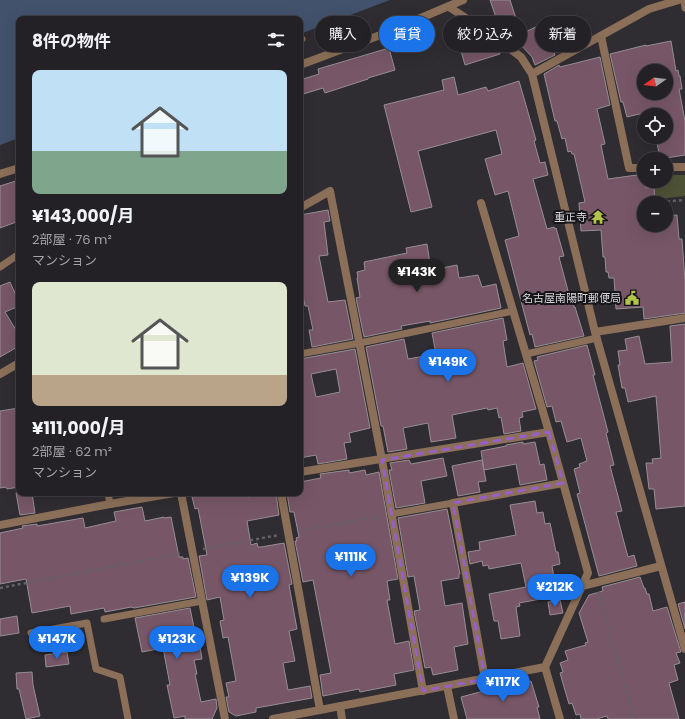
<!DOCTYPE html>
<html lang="ja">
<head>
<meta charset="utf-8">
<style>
  body { margin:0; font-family:Poppins,"Noto Sans JP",sans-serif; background:#2b292e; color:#f1f3f6; height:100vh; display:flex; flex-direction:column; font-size:15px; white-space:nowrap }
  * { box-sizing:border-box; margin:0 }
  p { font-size:13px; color:#a3a3a7 }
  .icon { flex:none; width:22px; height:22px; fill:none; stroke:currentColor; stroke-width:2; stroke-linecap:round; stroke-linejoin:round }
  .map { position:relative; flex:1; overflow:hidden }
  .panel { position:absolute; left:16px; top:16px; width:287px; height:480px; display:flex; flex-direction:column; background:#232126; border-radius:8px; box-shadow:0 4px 16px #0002,0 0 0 1px #403e43 }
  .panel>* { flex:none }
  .guide { position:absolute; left:315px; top:16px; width:310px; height:36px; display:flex; gap:8px }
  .needle { width:26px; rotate:255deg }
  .tools { position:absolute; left:637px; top:64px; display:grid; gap:8px }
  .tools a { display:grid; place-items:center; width:36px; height:36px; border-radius:50%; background:#232126; box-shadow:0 4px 16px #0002,0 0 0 1px #403e43; font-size:20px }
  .price { position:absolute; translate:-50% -34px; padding:0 9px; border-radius:14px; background:#1a73e8; color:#fff; font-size:13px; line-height:26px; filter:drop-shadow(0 1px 2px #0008) }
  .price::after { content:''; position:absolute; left:50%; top:24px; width:12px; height:9px; margin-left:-6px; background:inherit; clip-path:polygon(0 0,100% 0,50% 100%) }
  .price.current { background:#222; color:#fff }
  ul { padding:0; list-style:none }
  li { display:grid; align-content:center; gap:8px; height:212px; padding:0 16px }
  li span { display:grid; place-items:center; height:124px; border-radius:8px; color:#555 }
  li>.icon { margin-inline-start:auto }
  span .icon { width:72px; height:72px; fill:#fffc; stroke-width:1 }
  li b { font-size:17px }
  h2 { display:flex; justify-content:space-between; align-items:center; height:48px; padding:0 16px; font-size:17px }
  .chip { padding:0 14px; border-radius:18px; background:#232126; box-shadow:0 4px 16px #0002,0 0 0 1px #403e43; font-size:14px; line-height:36px }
  .chip.current { background:#1a73e8; color:#fff }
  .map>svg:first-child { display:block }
  .green { fill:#4e5237 }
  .water { fill:#42526c }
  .building { fill:#775767; stroke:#968e92; fill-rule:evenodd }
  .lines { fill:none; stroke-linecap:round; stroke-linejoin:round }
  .path { stroke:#636066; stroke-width:2.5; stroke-dasharray:3 3; stroke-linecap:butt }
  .service { stroke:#8b6f58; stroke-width:7 }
  .minor { stroke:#8b6f58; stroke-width:8 }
  .tertiary { stroke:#8b6f58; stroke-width:8 }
  .marked { fill:none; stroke:#975fc7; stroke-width:3; stroke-dasharray:8 5; stroke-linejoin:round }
  .labels { text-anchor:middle; stroke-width:4; stroke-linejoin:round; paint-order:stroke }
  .poi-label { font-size:11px; fill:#d9d7db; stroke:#161518; text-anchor:end }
</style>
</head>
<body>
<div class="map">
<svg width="685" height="719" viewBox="0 0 685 719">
  <rect width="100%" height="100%" fill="#2f2c32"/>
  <path class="green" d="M666,175H685V196L649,200L647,181H666Z"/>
  <path class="water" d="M0,0H390L300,34V19H19V138L0,145Z"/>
  <path class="building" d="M490,0H510L521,34L544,23L555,55L535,65L532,57L520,44L501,32Z
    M671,41L676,71L678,70L679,76H680L682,89H679L685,121V155L660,159L656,137H666V115H653L652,111L627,117L623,102H621L610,54L646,45V46ZM644,71H666V93H644Z
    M492,42L499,47L500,54L465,65L461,51Z
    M389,48L395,70L368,78V79L325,93L323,88L300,95V80L319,74L318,69Z
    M600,57L610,105L597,109L605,144L601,145L608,179L644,174V181H645L646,188L654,187L655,203H644V225H666V216L677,215L679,239H682L685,281V313L644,319L643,307L616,309L614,278H609L608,272H606L605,257H603L601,230L581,231L579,203L585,202L574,154H572L571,151L568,152L565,138L562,139L557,121H555L544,74L559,65L560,67Z
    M454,77L458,95L486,87L488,91L519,81L536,140L534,141L540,163L545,162L548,175L533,179L547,229L554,227L555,229L556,228L564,256L559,257L571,302H573L574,307H575L584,336L535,347L532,334L530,335L505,240L519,236L508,191L495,195L485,159L502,154L496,130L418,151L432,207L411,212L384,105L444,90L442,80Z
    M19,180V221L0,228V186Z
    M328,210L330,221L324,222L328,255L319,256L328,302L345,300L353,339L312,347L309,330H313L308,306H305L300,281V215Z
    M427,244L431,270L457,265L459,278L478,275L482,287L496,284L501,308L430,323V321L401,326L402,329L364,337L356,298L360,297L357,278L358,277L357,272L365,270L364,262L407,253L406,248Z
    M10,282L19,302V306L5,312L19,335V346L0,357V286Z
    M503,318L507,340L503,341L507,367L523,363L536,409L522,412L523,417L519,418L521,431L504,434L501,417L499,418L497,408L488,410L487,408L452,415L456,438L431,442L428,423L403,428L407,449L388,452L383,426H381L366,347L404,339L408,359L436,354L432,333Z
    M685,324V506L656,509L654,489H649L646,463H653L652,459L661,458L656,396L628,402L625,388H622L618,365H620L618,351L627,350L625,339L639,336L645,364L672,362L670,326Z
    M587,345L595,375H593L608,432L606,433L614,465L610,466L622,511L616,512L628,557L634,555L637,566L599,576L577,494L580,493L574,469L580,467L579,464L587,461L581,438L567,442L561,421L556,422L552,406L547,407L534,361L538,360L537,357Z
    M355,349L370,428L349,433L351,442L344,443L347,459L318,464L316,455L300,458V359ZM336,369L340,392L316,397L311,374Z
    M19,408V487L7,489L6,487L0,488V411Z
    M523,442V444L535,442L540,465L544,464L547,480L520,485L516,464L484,470L481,451L506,446V445Z
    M443,458L447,476L421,481L425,503L396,508L389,470H392L390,463L409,460L411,464Z
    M482,460L486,481L478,482L480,492L458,496L452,466Z
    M349,470V473L365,470L366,475L379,472L398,579L387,581L390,600H387L395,644L409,641L414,670L394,674L396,685L360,692L359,689L323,696L320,675L331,673L313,580L303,582L295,541H297L296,538L299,537L294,512H290L287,493H300V482L321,478L320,474Z
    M16,493H32L35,513L20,515Z
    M212,493H247L248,497L267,493H276L279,515L247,521L251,545L257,543L258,547H261L284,543L292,584L289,585L297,629L289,631L295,661L283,663L288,690L310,686L312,698L256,708V712L236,716L229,712L226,697H229L226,683L236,681L228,637L223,638L220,621L224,620L220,597L207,600L199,556L207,555L198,508L195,509L192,497Z
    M535,501L537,513L543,512L545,524L550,523L556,552H558L560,564L552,566L557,596L519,603L520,606L516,607L520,636L501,639L498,621H494L489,594L526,587L521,563L489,569L488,565L483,566L482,561L470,564L468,552L480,550L479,542L516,535L510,505Z
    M142,507L145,521L164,517V518L171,517L179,557H183V559L188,558L196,597L134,608L131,607L105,612L104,608L71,614L70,606L32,613L26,579L0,584V533L23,528L22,526L37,524V526L83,518L85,528L116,521L114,512Z
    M447,509L460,574H459V578L441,581L445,606L462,603L468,644L454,647L458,670L433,675L431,667L425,668L414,611L420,610L414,576L408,577L398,518Z
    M640,577L644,588H645L647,594H649L653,611L667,607L681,652L676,653L680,663L674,665L678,680L669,683L679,719H608L607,716L596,719H581L580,714L576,715L572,703L569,704L560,673L563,672L560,663L568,660L565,651L586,645L585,643L588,642L579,613L589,595L603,591L602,587Z
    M560,600L563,613L550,615L548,602Z
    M685,602V629L678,604Z
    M190,608L198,647H200L202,659L194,660L197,674H195L201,702L216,699L217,708L212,719H185V716L174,718L167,685H170L163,648L142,652L135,618Z
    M17,616L19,633L0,636V619Z
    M67,652L69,664L46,667L45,655Z
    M32,672L33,685L40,716L26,719L19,689H17L16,673Z
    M531,681L539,707H537L540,719H467L461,697L491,689L492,690L521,682L522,683Z"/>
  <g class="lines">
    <path class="path" d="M649,203L685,200
      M299,531L381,516
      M203,549L279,535
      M0,588L182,553
      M598,592L635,719"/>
    <path class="service" d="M684,0L685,8
      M300,40L302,39
      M0,267L19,254
      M300,354L360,343L513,311
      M526,354L597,338
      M108,493L110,504
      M391,514L453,503
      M104,619L202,601
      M31,633L87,623L96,669L120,677L128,719"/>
    <path class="minor" d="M449,7L489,33L521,57L532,74L595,332L685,649
      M601,36L629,168H644
      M532,74L649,9L679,0
      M666,167H685
      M481,203L549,432L588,573L545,667L560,719
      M300,208L330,191L382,460L423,691
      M595,332L685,318
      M0,374L19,363
      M300,472L549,432
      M181,493L225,719
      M281,493L320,710
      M0,525L110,504L174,493
      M582,586L661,566
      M485,679L453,503L563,483
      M447,686L454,719
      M340,706L342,719
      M273,719L545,667"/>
    <path class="tertiary" d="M300,65L383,34L463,0
      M0,174L19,168"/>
  </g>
  <path class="marked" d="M549,432L563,483L453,503L485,679L423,691L382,460Z"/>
  <defs>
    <symbol id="temple-bare" viewBox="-9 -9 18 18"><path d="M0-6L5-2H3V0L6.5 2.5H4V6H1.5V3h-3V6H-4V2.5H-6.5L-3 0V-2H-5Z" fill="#b2c34c" stroke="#161518" stroke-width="2.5" paint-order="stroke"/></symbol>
    <symbol id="civic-bare" viewBox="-9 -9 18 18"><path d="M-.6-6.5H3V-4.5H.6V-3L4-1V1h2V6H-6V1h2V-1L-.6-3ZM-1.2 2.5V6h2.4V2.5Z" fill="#b2c34c" stroke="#161518" stroke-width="2.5" paint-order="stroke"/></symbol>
  </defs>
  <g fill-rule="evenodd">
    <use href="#temple-bare" x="588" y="207" width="20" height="20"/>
    <use href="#civic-bare" x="622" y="288" width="20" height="20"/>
  </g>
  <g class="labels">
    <g class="poi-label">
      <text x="587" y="221">重正寺</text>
      <text x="621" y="302">名古屋南陽町郵便局</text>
    </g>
  </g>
</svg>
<div class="tools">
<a><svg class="needle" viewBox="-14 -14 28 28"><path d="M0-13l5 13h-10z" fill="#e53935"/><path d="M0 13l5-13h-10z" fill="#a3a3a7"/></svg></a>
<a><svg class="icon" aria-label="locate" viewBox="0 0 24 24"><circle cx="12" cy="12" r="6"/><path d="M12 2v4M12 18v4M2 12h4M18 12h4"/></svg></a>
<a>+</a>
<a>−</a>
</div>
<b class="price current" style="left:417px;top:293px">¥143K</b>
<b class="price" style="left:448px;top:383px">¥149K</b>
<b class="price" style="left:351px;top:578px">¥111K</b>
<b class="price" style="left:250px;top:599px">¥139K</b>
<b class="price" style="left:555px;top:608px">¥212K</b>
<b class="price" style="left:57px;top:660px">¥147K</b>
<b class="price" style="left:177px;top:660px">¥123K</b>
<b class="price" style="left:503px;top:703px">¥117K</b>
<div class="guide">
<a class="chip">購入</a>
<a class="chip current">賃貸</a>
<a class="chip">絞り込み</a>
<a class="chip">新着</a>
</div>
<section class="panel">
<h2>8件の物件<svg class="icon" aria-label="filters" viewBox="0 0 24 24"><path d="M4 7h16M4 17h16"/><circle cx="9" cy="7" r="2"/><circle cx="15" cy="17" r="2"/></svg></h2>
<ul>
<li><span style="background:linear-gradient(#bfe0f5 65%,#7fa58c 0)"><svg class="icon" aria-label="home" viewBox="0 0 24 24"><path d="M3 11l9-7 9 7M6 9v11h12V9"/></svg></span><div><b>¥143,000/月</b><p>2部屋 · 76 m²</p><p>マンション</p></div></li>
<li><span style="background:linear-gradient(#dfe7d0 75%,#b9a48a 0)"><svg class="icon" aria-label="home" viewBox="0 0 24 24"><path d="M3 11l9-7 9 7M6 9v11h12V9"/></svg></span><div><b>¥111,000/月</b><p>2部屋 · 62 m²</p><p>マンション</p></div></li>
</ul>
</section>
</div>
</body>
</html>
